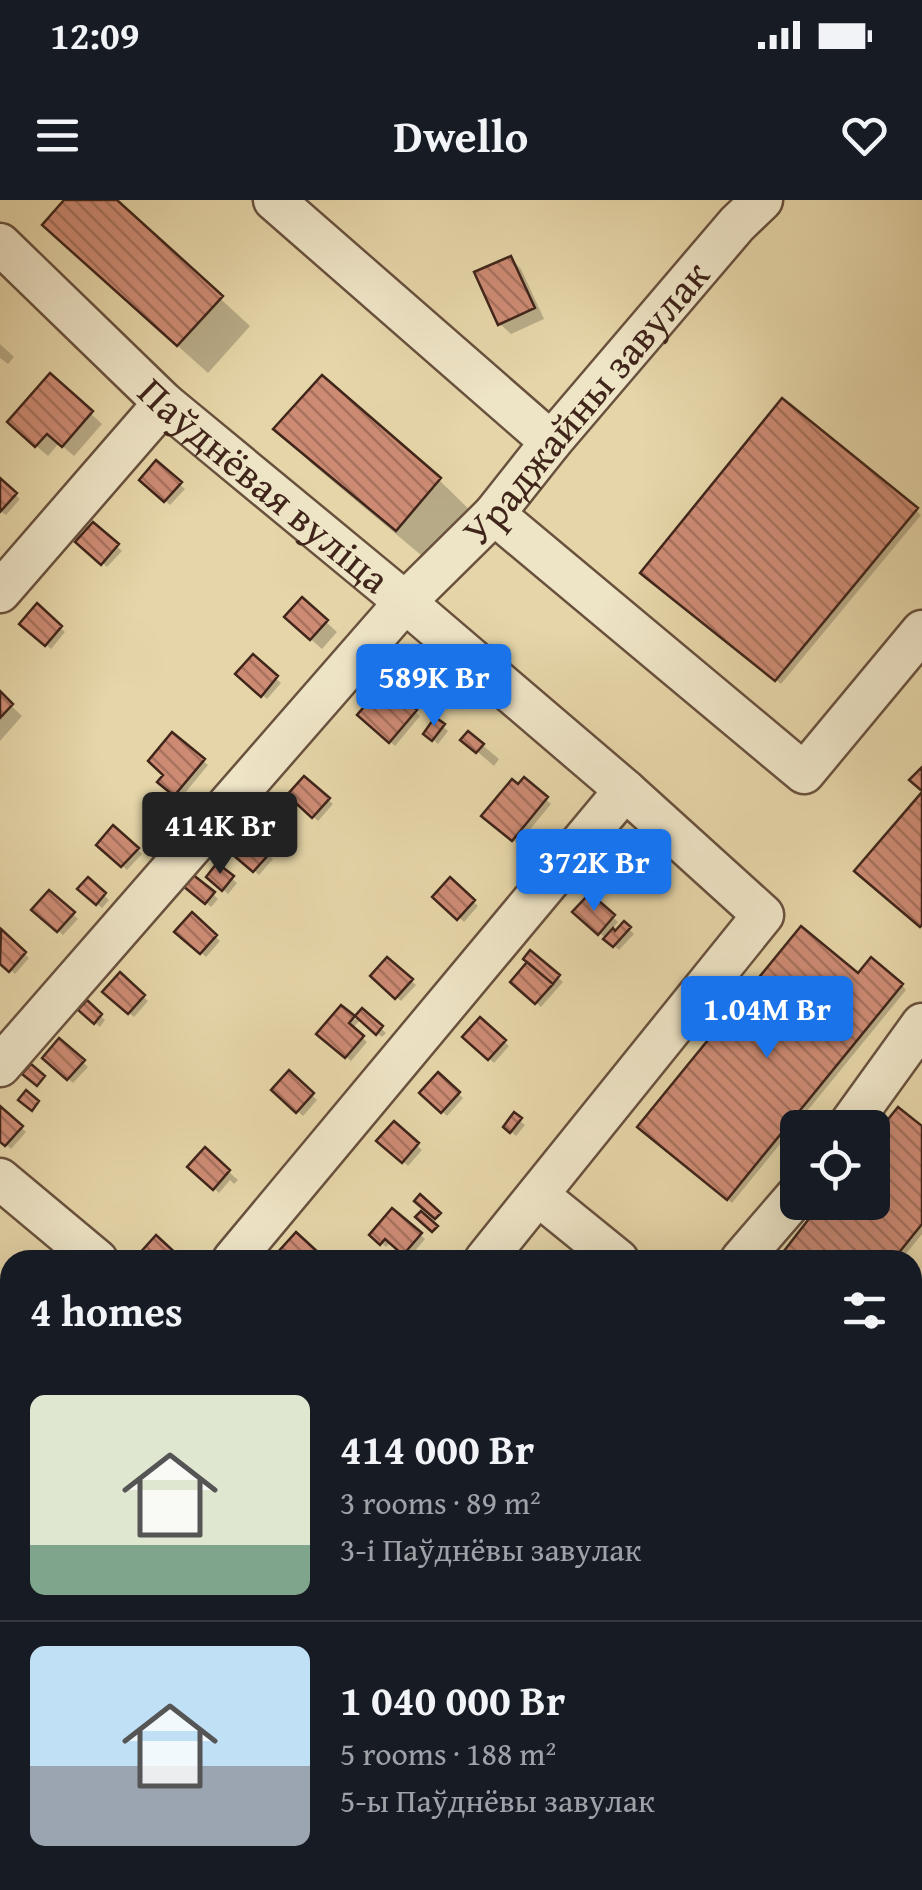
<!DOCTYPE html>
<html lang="en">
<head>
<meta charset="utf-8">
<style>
  body { margin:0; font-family:"Gentium Book Plus",serif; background:#242831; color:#f1f3f6; height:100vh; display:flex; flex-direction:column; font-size:38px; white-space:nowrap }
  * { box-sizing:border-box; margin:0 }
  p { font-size:32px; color:#9ea1a6 }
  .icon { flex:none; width:55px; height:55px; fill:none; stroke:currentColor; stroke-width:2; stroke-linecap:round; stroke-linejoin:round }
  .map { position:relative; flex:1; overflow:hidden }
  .drawer { position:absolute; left:0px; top:1050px; width:922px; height:640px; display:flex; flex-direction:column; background:#171b24; border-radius:30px 30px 0 0; box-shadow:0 10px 40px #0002 }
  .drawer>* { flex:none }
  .buttons { position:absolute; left:780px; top:910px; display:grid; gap:20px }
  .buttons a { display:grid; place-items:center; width:110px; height:110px; border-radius:15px; background:#171b24; box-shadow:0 10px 40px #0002; font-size:50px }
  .price { position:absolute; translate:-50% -85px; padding:0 22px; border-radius:10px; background:#1a73e8; color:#fff; font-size:32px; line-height:65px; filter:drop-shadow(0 2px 5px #0008) }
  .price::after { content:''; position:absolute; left:50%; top:60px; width:30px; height:22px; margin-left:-15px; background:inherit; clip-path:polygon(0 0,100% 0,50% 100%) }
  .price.on { background:#222; color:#fff }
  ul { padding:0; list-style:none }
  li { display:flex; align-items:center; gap:30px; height:250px; padding:0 30px }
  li+li { border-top:2px solid #363941 }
  li span { display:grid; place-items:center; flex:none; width:280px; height:200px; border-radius:15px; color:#555 }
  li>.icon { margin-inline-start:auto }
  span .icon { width:120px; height:120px; fill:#fffc; stroke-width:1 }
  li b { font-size:42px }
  h2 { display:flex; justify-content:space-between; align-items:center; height:120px; padding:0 30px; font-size:42px }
  .status { display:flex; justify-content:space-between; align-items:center; height:70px; padding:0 50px; background:#171b24; direction:ltr }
  .status svg { height:28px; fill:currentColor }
  header { display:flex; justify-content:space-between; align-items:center; height:130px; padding:0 30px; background:#171b24; font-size:45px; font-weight:700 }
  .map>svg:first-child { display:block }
  .shadow { fill:#0003 }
  .building { fill:url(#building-back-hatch); stroke:#40251a; stroke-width:2.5 }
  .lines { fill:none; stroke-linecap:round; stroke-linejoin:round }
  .minor-casing { stroke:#69513e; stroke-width:45 }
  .minor { stroke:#eee4c6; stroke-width:40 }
  .labels { text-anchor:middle; stroke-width:8; stroke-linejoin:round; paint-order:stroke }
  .street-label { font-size:40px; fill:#40251a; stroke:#eee4c6 }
</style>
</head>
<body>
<div class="status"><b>12:09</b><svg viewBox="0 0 49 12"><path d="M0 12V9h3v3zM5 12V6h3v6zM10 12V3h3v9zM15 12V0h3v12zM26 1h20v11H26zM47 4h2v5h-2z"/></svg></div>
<header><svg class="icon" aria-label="menu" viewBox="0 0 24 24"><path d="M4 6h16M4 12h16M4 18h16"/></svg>Dwello<svg class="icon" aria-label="heart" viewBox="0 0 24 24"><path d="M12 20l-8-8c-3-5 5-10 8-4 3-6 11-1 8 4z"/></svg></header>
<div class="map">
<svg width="922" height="1690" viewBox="0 0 922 1690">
  <defs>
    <pattern id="building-back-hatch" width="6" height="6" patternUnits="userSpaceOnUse" patternTransform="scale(2.5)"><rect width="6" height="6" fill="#cd8b74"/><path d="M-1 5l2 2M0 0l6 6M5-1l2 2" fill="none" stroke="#a8715e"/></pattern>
  </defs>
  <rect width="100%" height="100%" fill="#e5d5a8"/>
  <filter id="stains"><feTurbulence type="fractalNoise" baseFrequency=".002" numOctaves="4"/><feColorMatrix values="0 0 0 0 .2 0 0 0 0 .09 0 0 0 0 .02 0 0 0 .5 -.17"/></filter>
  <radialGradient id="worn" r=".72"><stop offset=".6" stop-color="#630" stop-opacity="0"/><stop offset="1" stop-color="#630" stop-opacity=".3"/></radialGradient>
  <path class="shadow" d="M68,0H113L250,126L208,173L74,53Z
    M510,58L521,69L544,119L511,134L500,124Z
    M0,144L14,157L8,164L0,158Z
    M51,177L102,224L74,256L59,243L48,256L21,233Z
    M277,229L439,280L475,315L433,365L312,264Z
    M156,264L185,289L170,305L142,280Z
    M0,281L20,299L6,315L0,311Z
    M916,310L921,315L781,484L648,377Z
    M94,325L122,351L107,367L79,342Z
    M37,407L65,432L51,449L23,424Z
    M326,422L337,432L322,449L298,428Z
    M253,458L281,483L267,499L239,474Z
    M385,486L420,516L395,546L360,515Z
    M0,495L22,516L0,541Z
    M436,521L448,531L438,544L426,533Z
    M469,534L499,559L494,566L464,540Z
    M203,561L208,565L180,599L161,582Z
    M305,579L333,604L318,621L290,595Z
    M524,581L551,604L518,644L489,621Z
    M114,628L142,654L127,670L99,645Z
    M245,634L273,659L259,675L231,650Z
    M217,666L237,683L228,694L214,681Z
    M88,681L109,700L102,708L81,689Z
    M450,681L478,706L464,722L436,697Z
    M191,690L213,694L218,699L211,707Z
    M49,693L78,719L63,735L35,710Z
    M590,696L618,722L611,730L615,734L624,724L634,734L619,750L576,712Z
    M192,715L220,741L206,757L178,732Z
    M1,733L29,758L15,774L0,761Z
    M530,753L563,782L541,807L513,782L530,763Z
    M387,760L416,785L401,801L373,776Z
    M120,776L148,801L134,817L106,792Z
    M858,777L902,785L906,790L732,1003L645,932Z
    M87,803L105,820L100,827L81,810Z
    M341,808L355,820L362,811L386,833L382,837L361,819L352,829L367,842L351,861L319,833Z
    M480,821L509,846L494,863L466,837Z
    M60,841L88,867L73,883L45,858Z
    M289,874L317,900L303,916L274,890Z
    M439,876L463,898L447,916L422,893Z
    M0,909L26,932L11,949L0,939Z
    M514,916L525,925L516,936L506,927Z
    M394,924L422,950L408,966L380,940Z
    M922,930V1034L901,1060H780L872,1002Z
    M205,951L238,980L234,984L230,980L219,993L191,967Z
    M392,1011L425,1039L409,1058L391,1042L386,1047L372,1035Z
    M922,1117V1315L912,1327V1128Z
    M922,1439V1686L919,1690H744L751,1680H912Z"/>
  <path class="building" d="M64,0H117L223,96L177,146L42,25Z
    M511,56L535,108L498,125L474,72Z
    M50,173L93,211L62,247L47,234L35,247L7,222Z
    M322,175L441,278L396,331L273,229Z
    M782,198L918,308L775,481L640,373Z
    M156,260L182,282L164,302L139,280Z
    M0,278L17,293L0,312Z
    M93,322L119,344L101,365L75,342Z
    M302,397L328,420L310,440L284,417Z
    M37,403L62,426L45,446L19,424Z
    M253,454L278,476L261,497L235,474Z
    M385,483L417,510L389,543L357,515Z
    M0,491L13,504L0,518Z
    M435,517L445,524L432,541L423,534Z
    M468,531L484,544L476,553L460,540Z
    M172,532L205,559L174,596L157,582L163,575L148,561Z
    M922,567V591L909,580Z
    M304,576L330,598L312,618L287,595Z
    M524,577L548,597L512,641L481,616L512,579L518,584Z
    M922,592V725L920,727L854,671Z
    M113,625L139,648L121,667L96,645Z
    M245,630L270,653L253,672L227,650Z
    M217,663L234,676L222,691L206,677Z
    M192,674L215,692L205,704L183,686Z
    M88,677L106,693L96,705L77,689Z
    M450,677L475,700L457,720L432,697Z
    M49,690L75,712L57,732L31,710Z
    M590,693L615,715L598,735L572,712Z
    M192,712L217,735L200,754L174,732Z
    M624,721L631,727L613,747L603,739L613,728L615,731Z
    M801,726L858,773L871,757L903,784L727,1000L637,927Z
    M1,729L26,752L9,772L0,764Z
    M530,750L560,775L553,784L523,759Z
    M387,757L413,779L395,799L370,776Z
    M527,762L553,784L535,804L510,782Z
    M120,772L145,795L128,814L102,792Z
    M87,800L102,814L94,824L78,810Z
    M341,805L355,816L349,823L364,836L345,858L316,834Z
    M362,808L383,826L376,835L355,816Z
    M480,817L506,840L488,860L462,837Z
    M59,838L85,860L67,880L42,858Z
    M31,864L45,876L37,886L22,874Z
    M289,870L314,893L296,913L271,890Z
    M438,872L460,892L441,913L419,893Z
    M26,890L39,901L32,911L18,900Z
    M0,906L23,926L5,946L0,942Z
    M898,907L922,926V1024L893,1060H777L822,1002H872V939Z
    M514,912L522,918L510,933L503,927Z
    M394,921L419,943L402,963L376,941Z
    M205,947L230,970L213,990L187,967Z
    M420,994L441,1013L435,1019L414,1001Z
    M392,1008L422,1033L403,1055L385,1039L380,1045L369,1035Z
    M421,1011L438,1026L432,1032L415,1017Z
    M296,1032L321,1055L317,1060H287L278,1052Z
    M156,1035L181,1058L179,1060H144L138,1055Z
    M922,1113V1305L912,1317V1124Z
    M922,1435V1675L911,1690H741L748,1680H912V1448Z
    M21,1680H250L263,1690H13Z"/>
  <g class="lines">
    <defs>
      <g id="minor">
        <path d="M274,0L551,242"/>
        <path id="s1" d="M0,44L164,203L405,402L625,590L763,715L485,1060"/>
        <path d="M494,314L804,573L922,431"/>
        <path d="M0,392L164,203"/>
        <path id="s2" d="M0,866L405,402L494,314L551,242L737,24L762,0"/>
        <path d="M847,928L922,824"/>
        <path d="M0,979L97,1060"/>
        <path d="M538,995L618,1060"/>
        <path d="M233,1060L625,590"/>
        <path d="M741,1060L798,994"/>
        <path d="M0,1338L10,1326"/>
        <path d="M912,1375L922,1363"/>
        <path d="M0,1656L10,1644"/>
        <path d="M562,1680L575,1690"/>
        <path d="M670,1690L680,1680"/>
      </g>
    </defs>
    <use href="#minor" class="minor-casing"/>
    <use href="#minor" class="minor"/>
  </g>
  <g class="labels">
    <g class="street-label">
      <text dy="14" stroke="none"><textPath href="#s2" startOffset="885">Ураджайны завулак</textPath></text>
      <text dy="14" stroke="none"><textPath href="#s1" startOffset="358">Паўднёвая вуліца</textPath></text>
    </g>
  </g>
  <rect width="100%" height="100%" filter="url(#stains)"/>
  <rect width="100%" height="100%" fill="url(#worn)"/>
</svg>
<div class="buttons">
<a><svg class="icon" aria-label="locate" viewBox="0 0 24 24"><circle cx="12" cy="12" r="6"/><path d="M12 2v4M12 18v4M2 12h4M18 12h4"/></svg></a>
</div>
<b class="price" style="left:434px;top:529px">589K Br</b>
<b class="price on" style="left:220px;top:677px">414K Br</b>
<b class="price" style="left:594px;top:714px">372K Br</b>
<b class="price" style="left:767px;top:861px">1.04M Br</b>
<section class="drawer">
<h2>4 homes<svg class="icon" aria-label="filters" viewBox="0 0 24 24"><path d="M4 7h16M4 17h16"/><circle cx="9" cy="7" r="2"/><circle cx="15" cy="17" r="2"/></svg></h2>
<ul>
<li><span style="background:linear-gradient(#dfe7d0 75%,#7fa58c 0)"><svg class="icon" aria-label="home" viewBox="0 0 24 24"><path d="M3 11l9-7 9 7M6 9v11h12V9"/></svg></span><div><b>414 000 Br</b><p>3 rooms · 89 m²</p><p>3-і Паўднёвы завулак</p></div></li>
<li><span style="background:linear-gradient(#bfe0f5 60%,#9aa5b1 0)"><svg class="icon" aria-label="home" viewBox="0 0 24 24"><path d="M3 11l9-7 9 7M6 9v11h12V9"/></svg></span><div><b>1 040 000 Br</b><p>5 rooms · 188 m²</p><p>5-ы Паўднёвы завулак</p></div></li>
</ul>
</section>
</div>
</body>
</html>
